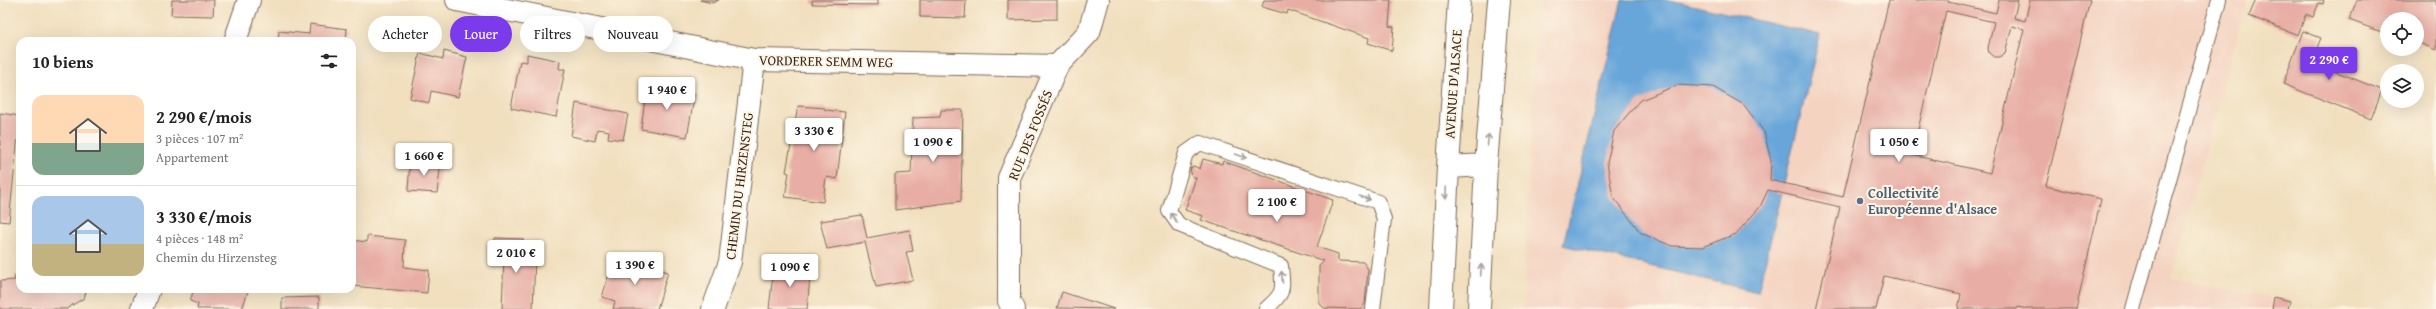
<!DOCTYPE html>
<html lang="fr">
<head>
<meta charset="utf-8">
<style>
  body { margin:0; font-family:"Gentium Book Plus",serif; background:#f6f6f6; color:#222; height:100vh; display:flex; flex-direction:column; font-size:15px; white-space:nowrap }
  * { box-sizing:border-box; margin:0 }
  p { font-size:13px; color:#767676 }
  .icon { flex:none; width:22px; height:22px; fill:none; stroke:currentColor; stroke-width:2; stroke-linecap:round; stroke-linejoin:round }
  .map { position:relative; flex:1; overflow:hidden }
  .sheet { position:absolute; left:16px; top:37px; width:340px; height:256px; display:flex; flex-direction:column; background:#fff; border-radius:12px; box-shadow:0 4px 16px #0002 }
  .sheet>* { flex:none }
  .banner { position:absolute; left:368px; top:16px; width:380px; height:36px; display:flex; gap:8px }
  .controls { position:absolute; left:2380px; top:12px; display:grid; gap:8px }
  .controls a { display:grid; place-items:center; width:44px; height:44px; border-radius:50%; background:#fff; box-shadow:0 4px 16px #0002; font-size:20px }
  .price { position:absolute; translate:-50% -34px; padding:0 9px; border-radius:4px; background:#fff; color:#222; font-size:13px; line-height:26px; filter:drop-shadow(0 1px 2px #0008) }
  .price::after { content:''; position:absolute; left:50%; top:24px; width:12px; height:9px; margin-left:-6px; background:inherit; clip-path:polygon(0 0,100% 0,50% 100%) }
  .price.active { background:#7c3aed; color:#fff }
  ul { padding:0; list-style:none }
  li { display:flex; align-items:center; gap:12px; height:100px; padding:0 16px }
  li+li { border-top:1px solid #e0e0e0 }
  li span { display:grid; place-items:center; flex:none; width:112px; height:80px; border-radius:12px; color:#555 }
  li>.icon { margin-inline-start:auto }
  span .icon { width:48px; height:48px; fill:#fffc; stroke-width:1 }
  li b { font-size:17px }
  h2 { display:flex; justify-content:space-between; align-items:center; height:48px; padding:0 16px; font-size:17px }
  .pill { padding:0 14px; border-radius:18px; background:#fff; box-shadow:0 4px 16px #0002; font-size:14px; line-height:36px }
  .pill.active { background:#7c3aed; color:#fff }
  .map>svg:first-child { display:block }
  .built { fill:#f4d3c1 }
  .water { fill:#67a6da; stroke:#51687c }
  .building { fill:#e8aea5; fill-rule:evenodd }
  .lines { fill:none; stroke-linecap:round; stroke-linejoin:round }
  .lane-casing { stroke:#7b6956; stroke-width:16 }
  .street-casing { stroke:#7b6956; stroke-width:24 }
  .secondary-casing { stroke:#7b6956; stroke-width:24 }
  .lane { stroke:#fff; stroke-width:14 }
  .street { stroke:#fff; stroke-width:22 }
  .secondary { stroke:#fff; stroke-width:22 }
  .oneway { stroke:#a79f9a }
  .service-dot { fill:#5c6f8a; stroke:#fcf5e5; stroke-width:1.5 }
  .labels { text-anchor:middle; stroke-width:4; stroke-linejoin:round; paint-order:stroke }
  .street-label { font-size:14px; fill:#3b2a1e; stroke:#fcf5e5 }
  .service-label { font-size:14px; font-weight:bold; fill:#4e5e75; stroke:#fcf5e5; text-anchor:start }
</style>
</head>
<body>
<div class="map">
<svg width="2436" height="309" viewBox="0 0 2436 309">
  <rect width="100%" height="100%" fill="#fcf5e5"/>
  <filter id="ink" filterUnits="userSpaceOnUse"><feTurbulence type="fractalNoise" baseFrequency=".025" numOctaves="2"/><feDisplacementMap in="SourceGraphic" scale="8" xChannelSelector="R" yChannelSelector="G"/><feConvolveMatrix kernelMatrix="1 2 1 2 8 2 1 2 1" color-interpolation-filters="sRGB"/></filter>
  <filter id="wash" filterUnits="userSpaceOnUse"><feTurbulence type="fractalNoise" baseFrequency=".012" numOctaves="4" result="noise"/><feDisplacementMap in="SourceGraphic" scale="16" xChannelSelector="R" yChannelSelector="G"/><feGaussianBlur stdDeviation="0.9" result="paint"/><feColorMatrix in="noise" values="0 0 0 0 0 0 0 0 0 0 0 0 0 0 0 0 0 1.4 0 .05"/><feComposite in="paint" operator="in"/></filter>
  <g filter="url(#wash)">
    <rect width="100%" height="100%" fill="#f1dfbe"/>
    <path class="built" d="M1540,0H2247L2171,278L2271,298L2269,309H1523L1534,64Z"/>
    <path class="water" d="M1622,0H1670L1820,35L1758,292L1563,245Z"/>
    <g id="blocks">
      <path class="building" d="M172,0H214L213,16L171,15Z
        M700,0H719L712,3Z
        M812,0H878V5L812,4Z
        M920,0H966L965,18L920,17Z
        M1008,0H1057V19L1008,20Z
        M1264,0H1391L1389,26L1394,27L1392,51L1368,43L1369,38L1288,10L1287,14L1262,7Z
        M1889,0H1949L1948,2L1996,13L1999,0H2018L2014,18L2025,21L2030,0H2090L2046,186L2101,199L2076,309H2027L2018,307L2017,309H1958L1961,294L1884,276L1876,309H1816L1840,207L1768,190L1760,207L1736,234L1702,247L1672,246L1641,233L1613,197L1607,163L1614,131L1639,101L1677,85L1713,87L1744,105L1764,132L1771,161L1770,180L1843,197ZM1946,11L1994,22L1988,48L1989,53L1994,57H2000L2005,53L2012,26L2024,29L1990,173L1912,155Z
        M2256,0H2324L2323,4L2319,3L2313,17L2306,14L2298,35L2249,16Z
        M2357,0H2436V50L2419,43L2417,48V19H2387V34L2349,20Z
        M310,24L347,29L346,41H278L279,31L309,34Z
        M2303,31L2321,38L2311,62L2382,90L2371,119L2283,84Z
        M444,51L467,57L458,97L431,91L429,103L410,98L420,53L443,59Z
        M527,54L560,61L559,69H565L556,117L511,108L520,61L527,62Z
        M647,84L695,93L687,137L641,129Z
        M576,103L628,114L623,140L608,138L609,131L597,129L595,141L571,136Z
        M798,106L825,108V110L845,112L837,179L826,177L823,202L785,197L789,173L786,172Z
        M941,110H963L961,201L895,210V174L911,173L913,118L940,117Z
        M0,113L20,116L9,222L0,221Z
        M1203,159L1222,164L1223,161L1333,200L1317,247L1338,254V261L1363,262L1368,269L1365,304L1360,309L1324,308L1319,303V266L1324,261L1201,220L1203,216L1185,210L1196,178L1192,176L1190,169L1194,166L1200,169Z
        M410,160L441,163L437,193L408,191Z
        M862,215L867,238L909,230L913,251L906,252L913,280L876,287L865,242L827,249L820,221Z
        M367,236L405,240L404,267L429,270L427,293L352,286V240L367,242Z
        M495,238L523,239L522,256H535L533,309H502L504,256H494Z
        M627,259L668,272L657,309H613L615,301L602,297L612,264L624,268Z
        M783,262L805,265L803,278H810L807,309H769L773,274H781Z
        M15,275H20V289H87L84,298L66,309H0V281L15,280Z
        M194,289H252L248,291L242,309H197L198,304L190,301Z
        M1062,292L1114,309L1057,308Z
        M319,297V309H282V298Z
        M2274,297L2290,301L2288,309H2272Z"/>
    </g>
  </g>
  <g filter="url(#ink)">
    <use href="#blocks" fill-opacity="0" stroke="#7b6956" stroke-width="1"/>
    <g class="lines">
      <defs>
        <path id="lane" d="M1266,309C1285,292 1283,291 1281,266L1179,225L1169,211L1186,153L1200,143L1378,202L1384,219L1373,309
          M2133,309L2219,0"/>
        <path id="street" d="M457,0L754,60L1057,66
          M235,41L249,0
          M142,309L149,289
          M713,309L730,262L754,60
          M1013,309L1009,301V178L1057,66L1089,32L1098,0"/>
        <path id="secondary" d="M1448,167L1486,165
          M1441,309L1448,167L1459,0
          M1479,309L1486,165L1499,0"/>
      </defs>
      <use href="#lane" class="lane-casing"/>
      <use href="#street" class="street-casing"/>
      <use href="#secondary" class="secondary-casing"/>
      <use href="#lane" class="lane"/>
      <use href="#street" class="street"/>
      <use href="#secondary" class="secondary"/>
    </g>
    <defs><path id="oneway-shaft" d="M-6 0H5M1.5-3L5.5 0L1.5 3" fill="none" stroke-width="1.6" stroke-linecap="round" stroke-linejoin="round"/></defs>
    <g class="oneway">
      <use href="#oneway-shaft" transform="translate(1488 140) rotate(-85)"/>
      <use href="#oneway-shaft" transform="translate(1241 156) rotate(19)"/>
      <use href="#oneway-shaft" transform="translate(1446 193) rotate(93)"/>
      <use href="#oneway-shaft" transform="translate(1365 198) rotate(19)"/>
      <use href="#oneway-shaft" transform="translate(1174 218) rotate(-124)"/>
      <use href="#oneway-shaft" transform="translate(1481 270) rotate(-87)"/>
      <use href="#oneway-shaft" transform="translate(1282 277) rotate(-95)"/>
    </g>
  </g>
  <circle class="service-dot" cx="1860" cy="201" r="4"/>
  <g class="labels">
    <g class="street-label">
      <text transform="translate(826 61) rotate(1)" y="5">VORDERER SEMM WEG</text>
      <text transform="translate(1453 84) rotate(-86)" y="5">AVENUE D'ALSACE</text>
      <text transform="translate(1030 135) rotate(-68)" y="5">RUE DES FOSSÉS</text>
      <text transform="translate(739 186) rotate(-83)" y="5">CHEMIN DU HIRZENSTEG</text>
    </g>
    <g class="service-label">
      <text x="1868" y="198">Collectivité<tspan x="1868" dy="16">Européenne d'Alsace</tspan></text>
    </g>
  </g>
</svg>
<div class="controls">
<a><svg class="icon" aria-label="locate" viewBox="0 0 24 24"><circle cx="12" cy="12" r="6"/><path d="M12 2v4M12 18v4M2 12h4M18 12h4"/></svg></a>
<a><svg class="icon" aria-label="layers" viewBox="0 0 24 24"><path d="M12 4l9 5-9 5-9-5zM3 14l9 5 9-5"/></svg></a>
</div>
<b class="price active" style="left:2329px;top:81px">2 290 €</b>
<b class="price" style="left:667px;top:111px">1 940 €</b>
<b class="price" style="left:814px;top:152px">3 330 €</b>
<b class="price" style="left:933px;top:163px">1 090 €</b>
<b class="price" style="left:1899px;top:163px">1 050 €</b>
<b class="price" style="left:424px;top:177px">1 660 €</b>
<b class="price" style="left:1277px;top:223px">2 100 €</b>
<b class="price" style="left:516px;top:274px">2 010 €</b>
<b class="price" style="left:635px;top:286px">1 390 €</b>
<b class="price" style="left:790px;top:288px">1 090 €</b>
<div class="banner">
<a class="pill">Acheter</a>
<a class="pill active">Louer</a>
<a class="pill">Filtres</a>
<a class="pill">Nouveau</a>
</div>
<section class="sheet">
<h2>10 biens<svg class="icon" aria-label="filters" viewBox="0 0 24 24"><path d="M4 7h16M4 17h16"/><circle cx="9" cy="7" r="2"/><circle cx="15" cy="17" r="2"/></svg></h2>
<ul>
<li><span style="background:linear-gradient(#ffd9b3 60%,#7fa58c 0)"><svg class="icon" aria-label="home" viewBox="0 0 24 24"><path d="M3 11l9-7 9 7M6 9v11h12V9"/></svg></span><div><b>2 290 €/mois</b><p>3 pièces · 107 m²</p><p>Appartement</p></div></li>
<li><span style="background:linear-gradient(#a9c7e8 60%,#c2b280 0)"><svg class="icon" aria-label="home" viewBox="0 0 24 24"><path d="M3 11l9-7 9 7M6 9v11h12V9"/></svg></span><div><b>3 330 €/mois</b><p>4 pièces · 148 m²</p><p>Chemin du Hirzensteg</p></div></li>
</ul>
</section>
</div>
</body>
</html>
